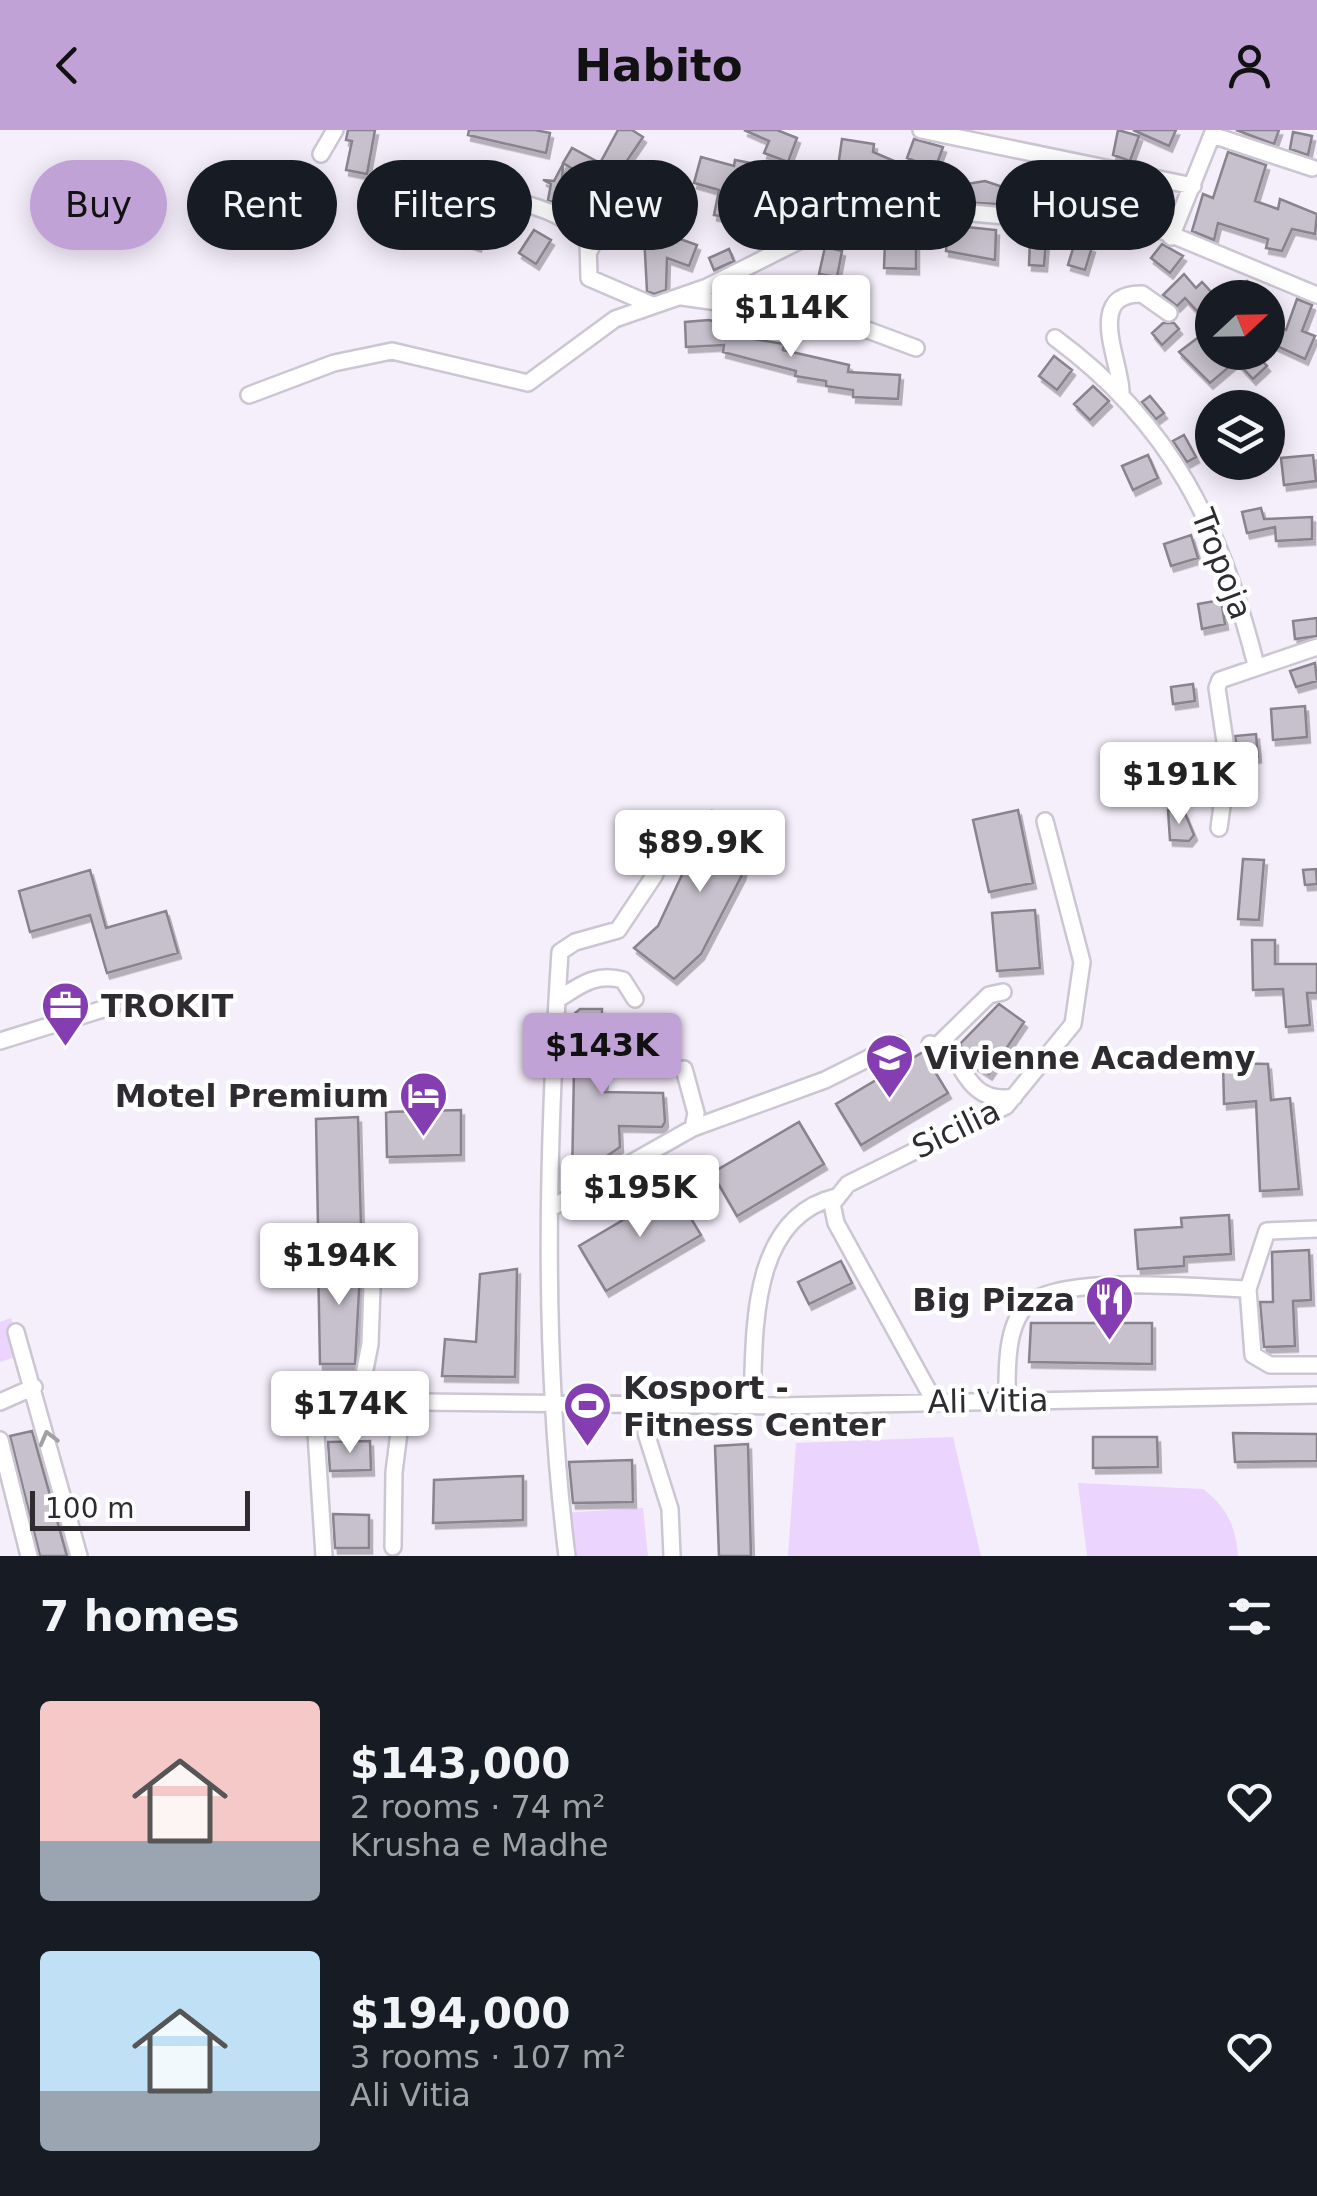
<!DOCTYPE html>
<html lang="en">
<head>
<meta charset="utf-8">
<style>
  body { margin:0; font-family:"DejaVu Sans",sans-serif; background:#20242c; color:#f1f3f6; height:100vh; display:flex; flex-direction:column; font-size:38px; white-space:nowrap }
  * { box-sizing:border-box; margin:0 }
  p { font-size:32px; color:#9ea1a6 }
  .icon { flex:none; width:55px; height:55px; fill:none; stroke:currentColor; stroke-width:2; stroke-linecap:round; stroke-linejoin:round }
  .map { position:relative; height:1426px; overflow:hidden }
  .sheet { display:flex; flex-direction:column; background:#171b24; flex:1 }
  .sheet>* { flex:none }
  .hud { position:absolute; left:30px; top:30px; width:1258px; height:90px; display:flex; gap:20px }
  .needle { width:65px; rotate:68deg }
  .buttons { position:absolute; left:1195px; top:150px; display:grid; gap:20px }
  .buttons a { display:grid; place-items:center; width:90px; height:90px; border-radius:50%; background:#171b24; box-shadow:0 5px 25px #0003; font-size:50px }
  .scale { position:absolute; left:30px; bottom:25px; width:220px; box-sizing:border-box; padding-left:10px; border:5px solid #2e2c31; border-top:0; font-size:28px; line-height:35px; white-space:nowrap; color:#2e2c31; -webkit-text-stroke:8px #fff; paint-order:stroke }
  .price { position:absolute; translate:-50% -85px; padding:0 22px; border-radius:10px; background:#fff; color:#222; font-size:32px; line-height:65px; filter:drop-shadow(0 2px 5px #0008) }
  .price::after { content:''; position:absolute; left:50%; top:60px; width:30px; height:22px; margin-left:-15px; background:inherit; clip-path:polygon(0 0,100% 0,50% 100%) }
  .price.on { background:#c0a2d7; color:#111 }
  ul { padding:0; list-style:none }
  li { display:flex; align-items:center; gap:30px; height:250px; padding:0 40px }
  li span { display:grid; place-items:center; flex:none; width:280px; height:200px; border-radius:10px; color:#555 }
  li>.icon { margin-inline-start:auto }
  span .icon { width:120px; height:120px; fill:#fffc; stroke-width:1 }
  li b { font-size:42px }
  h2 { display:flex; justify-content:space-between; align-items:center; height:120px; padding:0 40px; font-size:42px }
  .tag { padding:0 35px; border-radius:45px; background:#171b24; box-shadow:0 5px 25px #0003; font-size:35px; line-height:90px }
  .tag.on { background:#c0a2d7; color:#111 }
  header { display:flex; justify-content:space-between; align-items:center; height:130px; padding:0 40px; background:#c0a2d7; color:#111; font-size:45px; font-weight:600 }
  .map>svg:first-child { display:block }
  .green { fill:#ebd5fe }
  .building { fill:#c7c1cd; stroke:#89838e; stroke-width:2.5; filter:url(#shadow) }
  .lines { fill:none; stroke-linecap:round; stroke-linejoin:round }
  .minor-casing { stroke:#ccc6d2; stroke-width:20 }
  .minor { stroke:#fff; stroke-width:15 }
  .oneway { stroke:#a1a0a2 }
  .labels { text-anchor:middle; stroke-width:9; stroke-linejoin:round; paint-order:stroke }
  .street-label { font-size:32px; fill:#2e2c31; stroke:#fff }
  .poi-label { font-size:32px; font-weight:bold; fill:#2e2c31; stroke:#fff; text-anchor:start }
</style>
</head>
<body>
<header><svg class="icon" aria-label="back" viewBox="0 0 24 24"><path d="M15 5l-7 7 7 7"/></svg>Habito<svg class="icon" aria-label="person" viewBox="0 0 24 24"><circle cx="12" cy="8" r="4"/><path d="M4 21q1-7 8-7t8 7"/></svg></header>
<div class="map">
<svg width="1317" height="1426" viewBox="0 0 1317 1426">
  <defs>
    <filter id="shadow"><feDropShadow dx="3" dy="5.5" stdDeviation="0" flood-color="#0004"/></filter>
  </defs>
  <rect width="100%" height="100%" fill="#f5eefb"/>
  <path class="green" d="M11,1188L24,1224L0,1232V1192Z
    M953,1307L981,1426H788L796,1313Z
    M1078,1353L1203,1359C1227,1377 1236,1397 1238,1426H1087Z
    M643,1378L648,1426H574L562,1383Z"/>
  <path class="building" d="M348,0H375L367,44L346,40L352,11L346,10Z
    M469,0H535L550,3L546,23L468,5Z
    M618,0H632L643,7L622,38L608,45L603,42L597,53L563,33L572,18L600,33Z
    M744,0H777L797,8L788,32L764,23L769,11Z
    M1118,0L1139,6L1130,31L1113,25Z
    M1133,0H1176L1169,16Z
    M1236,0H1279L1274,14Z
    M1293,2L1312,6L1308,25L1290,19Z
    M842,9L874,14L873,22L901,34L886,67L985,51L1003,57L997,74L936,71L889,80L842,52L826,89L779,75L788,52L815,63L824,39L837,44Z
    M914,9L943,17L935,39L907,28Z
    M1228,22L1266,35L1255,71L1278,79L1280,69L1317,84L1315,104L1292,99L1282,121L1266,118L1268,109L1218,93L1214,110L1192,101L1203,64L1213,68Z
    M701,27L734,36L735,30L756,34L752,58L742,56L737,89L714,85L719,60L694,53Z
    M465,33L517,47L515,60L460,53Z
    M563,34L562,51L597,53L588,72L561,59L560,75L548,70L551,54L543,50L554,51Z
    M1058,40L1079,44L1073,70L1052,65Z
    M1115,51L1160,74L1153,88L1124,85L1103,75Z
    M1026,60L1047,66L1044,78L1022,76Z
    M464,87L485,94L478,116L457,109Z
    M948,95L996,100L995,130L946,121Z
    M534,100L551,110L536,134L519,123Z
    M644,105H669L697,115L689,136L667,128L666,160L654,164L647,161Z
    M1030,109L1046,110L1044,136L1029,135Z
    M885,112L916,113V139L884,138Z
    M1075,112L1092,117L1085,140L1068,135Z
    M1162,114L1183,126L1170,143L1151,128Z
    M825,117L842,121L837,147L819,144Z
    M729,119L734,131L714,140L709,128Z
    M1184,144L1196,158L1202,152L1214,165L1197,181L1185,168L1177,176L1163,165Z
    M1247,151L1267,168H1233Z
    M1297,169L1312,175L1302,201L1315,206L1305,229L1268,212V190L1286,200Z
    M709,190L755,203L754,209L784,214L783,220L849,235L848,242L900,245L898,269L853,267V260L826,256V251L795,246L796,241L723,222L724,215L686,217L685,192Z
    M1163,193H1174L1179,199L1162,215L1152,203Z
    M1212,197V222H1254L1267,236L1253,249L1236,231L1210,253L1179,222Z
    M1054,226L1072,240L1057,260L1039,246Z
    M1093,256L1109,271L1090,290L1074,274Z
    M1150,266L1164,283L1156,289L1142,272Z
    M1184,305L1196,327L1187,332L1173,311Z
    M1148,325L1158,348L1133,360L1122,336Z
    M1313,325L1316,351L1284,355L1281,328Z
    M1261,378L1264,389L1312,387V409L1276,411L1275,397L1247,403L1242,382Z
    M1191,405L1198,428L1171,436L1164,414Z
    M1221,470L1225,494L1202,499L1198,474Z
    M1317,488V506L1295,509L1293,491Z
    M1315,533L1317,551L1296,557L1290,541Z
    M1193,554L1195,571L1173,574L1171,557Z
    M1305,576L1307,607L1273,610L1271,579Z
    M1256,604L1258,627L1239,629L1235,606Z
    M1189,644L1192,661L1171,665L1168,647Z
    M1018,680L1033,753L989,762L973,690Z
    M1168,680L1185,683L1194,705L1189,711L1170,710Z
    M712,681L755,692L742,745L701,824L674,849L634,818L658,796Z
    M1243,729L1264,730L1259,790L1238,789Z
    M1316,739L1317,754L1305,755L1303,740Z
    M90,740L106,798L166,781L178,823L107,843L90,785L30,802L19,761Z
    M1035,780L1040,838L997,841L992,783Z
    M1252,810H1275V834H1317V863H1307L1310,895L1286,897L1283,859L1253,860Z
    M999,874L1024,892L989,944L969,931L960,914Z
    M580,879H602V885H608L604,962L663,963L665,992L662,997L619,996L620,1017L572,1050L575,883Z
    M923,922L948,963L861,1015L836,974Z
    M1223,933L1268,934L1271,970L1290,968L1299,1059L1260,1061L1256,971L1224,974Z
    M461,980V1025L387,1027L386,982Z
    M358,987L361,1096H318L316,989Z
    M799,992L824,1034L737,1086L712,1043Z
    M674,1060L701,1105L606,1161L579,1116Z
    M1229,1085L1231,1124L1184,1127V1136L1138,1139L1135,1100L1182,1097L1181,1088Z
    M1309,1120L1311,1170L1293,1171L1295,1216L1264,1217L1260,1172H1273L1272,1122Z
    M361,1125L355,1234H320L318,1127Z
    M841,1131L852,1153L809,1174L798,1152Z
    M517,1139L515,1247L442,1246L445,1209L476,1212L480,1144Z
    M1031,1193H1152V1234L1029,1232Z
    M32,1301L67,1426H40L10,1306Z
    M1233,1303L1317,1304V1331L1235,1332Z
    M1093,1307H1157L1158,1337L1093,1338Z
    M370,1311L371,1340L330,1341L328,1312Z
    M748,1314L751,1426H719L715,1316Z
    M632,1330L633,1372L573,1373L569,1332Z
    M523,1346V1390L433,1393L434,1350Z
    M333,1384L369,1385V1418H335Z"/>
  <g class="lines">
    <defs>
      <path id="minor" d="M921,0L1193,56
        M1212,5L1312,38
        M321,24L335,0
        M382,60C440,64 549,59 588,110L589,148L652,175
        M1171,107L1214,0
        M590,120L619,49
        M682,167L838,189L916,218
        M1055,208C1172,294 1221,397 1256,535
        M1121,262C1121,232 1084,163 1142,164L1169,183
        M249,265L334,233L392,221L528,253L615,189L707,157L801,110L925,84L972,83L1160,100L1317,165
        M1219,698L1228,632L1217,558L1220,550L1317,517
        M557,870C579,856 596,842 623,850L635,869
        M0,911L113,876
        M940,913L989,865L1003,862
        M930,914L949,918C966,946 976,974 1014,967
        M684,939L696,983L693,998
        M551,1078L693,998L825,950L897,914
        M1248,1159L1253,1225L1270,1235H1317
        M16,1202L79,1426
        M359,1270L370,1214L374,1103
        M934,1271L836,1093L832,1074L848,1054L1006,976L1073,894L1082,832L1045,691
        M1007,1271C1007,1243 1005,1196 1027,1175C1061,1143 1200,1158 1248,1159L1267,1101L1317,1099
        M0,1272L34,1257
        M645,1275L646,1303L670,1379L672,1426
        M752,1275C755,1205 748,1088 836,1067
        M0,1310L29,1426
        M393,1417L394,1342L403,1271
        M324,1426L315,1288L332,1271L779,1276L1317,1265
        M567,1426C542,1227 547,1022 560,822L575,812L618,800L654,746L676,696"/>
    </defs>
    <use href="#minor" class="minor-casing"/>
    <use href="#minor" class="minor"/>
  </g>
  <defs><path id="oneway-chevron" d="M-2-3.5L2.5 0L-2 3.5" fill="none" stroke-width="1.6" stroke-linecap="round" stroke-linejoin="round" transform="scale(2.5)"/></defs>
  <use class="oneway" href="#oneway-chevron" transform="translate(48 1308) rotate(-105)"/>
  <defs>
    <symbol id="office-pin" viewBox="-11 -11 22 30"><path d="M0 17L-7.5 6A9.5 9.5 0 1 1 7.5 6Z" fill="#843eb1" stroke="#fff"/><path d="M-6-3h4V-5.5h4V-3h4V5H-6ZM-1-4.5V-3h2v-1.5ZM-6 0V1H6V0Z" fill="#fff"/></symbol>
    <symbol id="school-pin" viewBox="-11 -11 22 30"><path d="M0 17L-7.5 6A9.5 9.5 0 1 1 7.5 6Z" fill="#843eb1" stroke="#fff"/><path d="M0-5L7-2L0 1L-7-2ZM-4 1L0 2.5L4 1V4Q0 6-4 4Z" fill="#fff"/></symbol>
    <symbol id="hotel-pin" viewBox="-11 -11 22 30"><path d="M0 17L-7.5 6A9.5 9.5 0 1 1 7.5 6Z" fill="#843eb1" stroke="#fff"/><path d="M-6-4.5h1.5V1H6V5H4.5V3h-9V5H-6ZM-4 0a1.8 1.8 0 1 1 3.6 0ZM.5 0V-2.5h3Q6-2.5 6 0Z" fill="#fff"/></symbol>
    <symbol id="restaurant-pin" viewBox="-11 -11 22 30"><path d="M0 17L-7.5 6A9.5 9.5 0 1 1 7.5 6Z" fill="#843eb1" stroke="#fff"/><path d="M-5-6h1v4h1v-4h1v4h1v-4h1v5L-1.5 .5V6h-2V.5L-5-1ZM5-6V6H3V1.5H1.5Q1.5-4 5-6Z" fill="#fff"/></symbol>
    <symbol id="stadium-pin" viewBox="-11 -11 22 30"><path d="M0 17L-7.5 6A9.5 9.5 0 1 1 7.5 6Z" fill="#843eb1" stroke="#fff"/><path d="M0-5a6.5 5 0 1 0 0 10a6.5 5 0 1 0 0-10ZM-3.5-1.8h7v3.6h-7Z" fill="#fff"/></symbol>
  </defs>
  <g fill-rule="evenodd">
    <use href="#office-pin" x="38" y="848" width="55" height="75"/>
    <use href="#school-pin" x="862" y="900" width="55" height="75"/>
    <use href="#hotel-pin" x="396" y="938" width="55" height="75"/>
    <use href="#restaurant-pin" x="1082" y="1142" width="55" height="75"/>
    <use href="#stadium-pin" x="560" y="1248" width="55" height="75"/>
  </g>
  <g class="labels">
    <g class="street-label">
      <text transform="translate(1222 434) rotate(69)" y="11">Tropoja</text>
      <text transform="translate(956 999) rotate(-26)" y="11">Sicilia</text>
      <text transform="translate(988 1271) rotate(-1)" y="11">Ali Vitia</text>
    </g>
    <g class="poi-label">
      <text x="101" y="887">TROKIT</text>
      <text x="924" y="939">Vivienne Academy</text>
      <text x="389" y="977" text-anchor="end">Motel Premium</text>
      <text x="1075" y="1181" text-anchor="end">Big Pizza</text>
      <text x="623" y="1269">Kosport -<tspan x="623" dy="37">Fitness Center</tspan></text>
    </g>
  </g>
</svg>
<div class="buttons">
<a><svg class="needle" viewBox="-14 -14 28 28"><path d="M0-13l5 13h-10z" fill="#e53935"/><path d="M0 13l5-13h-10z" fill="#9ea1a6"/></svg></a>
<a><svg class="icon" aria-label="layers" viewBox="0 0 24 24"><path d="M12 4l9 5-9 5-9-5zM3 14l9 5 9-5"/></svg></a>
</div>
<div class="scale">100 m</div>
<b class="price" style="left:791px;top:230px">$114K</b>
<b class="price" style="left:1179px;top:697px">$191K</b>
<b class="price" style="left:700px;top:765px">$89.9K</b>
<b class="price on" style="left:602px;top:968px">$143K</b>
<b class="price" style="left:640px;top:1110px">$195K</b>
<b class="price" style="left:339px;top:1178px">$194K</b>
<b class="price" style="left:350px;top:1326px">$174K</b>
<div class="hud">
<a class="tag on">Buy</a>
<a class="tag">Rent</a>
<a class="tag">Filters</a>
<a class="tag">New</a>
<a class="tag">Apartment</a>
<a class="tag">House</a>
</div>
</div>
<section class="sheet">
<h2>7 homes<svg class="icon" aria-label="filters" viewBox="0 0 24 24"><path d="M4 7h16M4 17h16"/><circle cx="9" cy="7" r="2"/><circle cx="15" cy="17" r="2"/></svg></h2>
<ul>
<li><span style="background:linear-gradient(#f6c9c9 70%,#9aa5b1 0)"><svg class="icon" aria-label="home" viewBox="0 0 24 24"><path d="M3 11l9-7 9 7M6 9v11h12V9"/></svg></span><div><b>$143,000</b><p>2 rooms · 74 m²</p><p>Krusha e Madhe</p></div><svg class="icon" aria-label="heart" viewBox="0 0 24 24"><path d="M12 20l-8-8c-3-5 5-10 8-4 3-6 11-1 8 4z"/></svg></li>
<li><span style="background:linear-gradient(#bfe0f5 70%,#9aa5b1 0)"><svg class="icon" aria-label="home" viewBox="0 0 24 24"><path d="M3 11l9-7 9 7M6 9v11h12V9"/></svg></span><div><b>$194,000</b><p>3 rooms · 107 m²</p><p>Ali Vitia</p></div><svg class="icon" aria-label="heart" viewBox="0 0 24 24"><path d="M12 20l-8-8c-3-5 5-10 8-4 3-6 11-1 8 4z"/></svg></li>
</ul>
</section>
</body>
</html>
